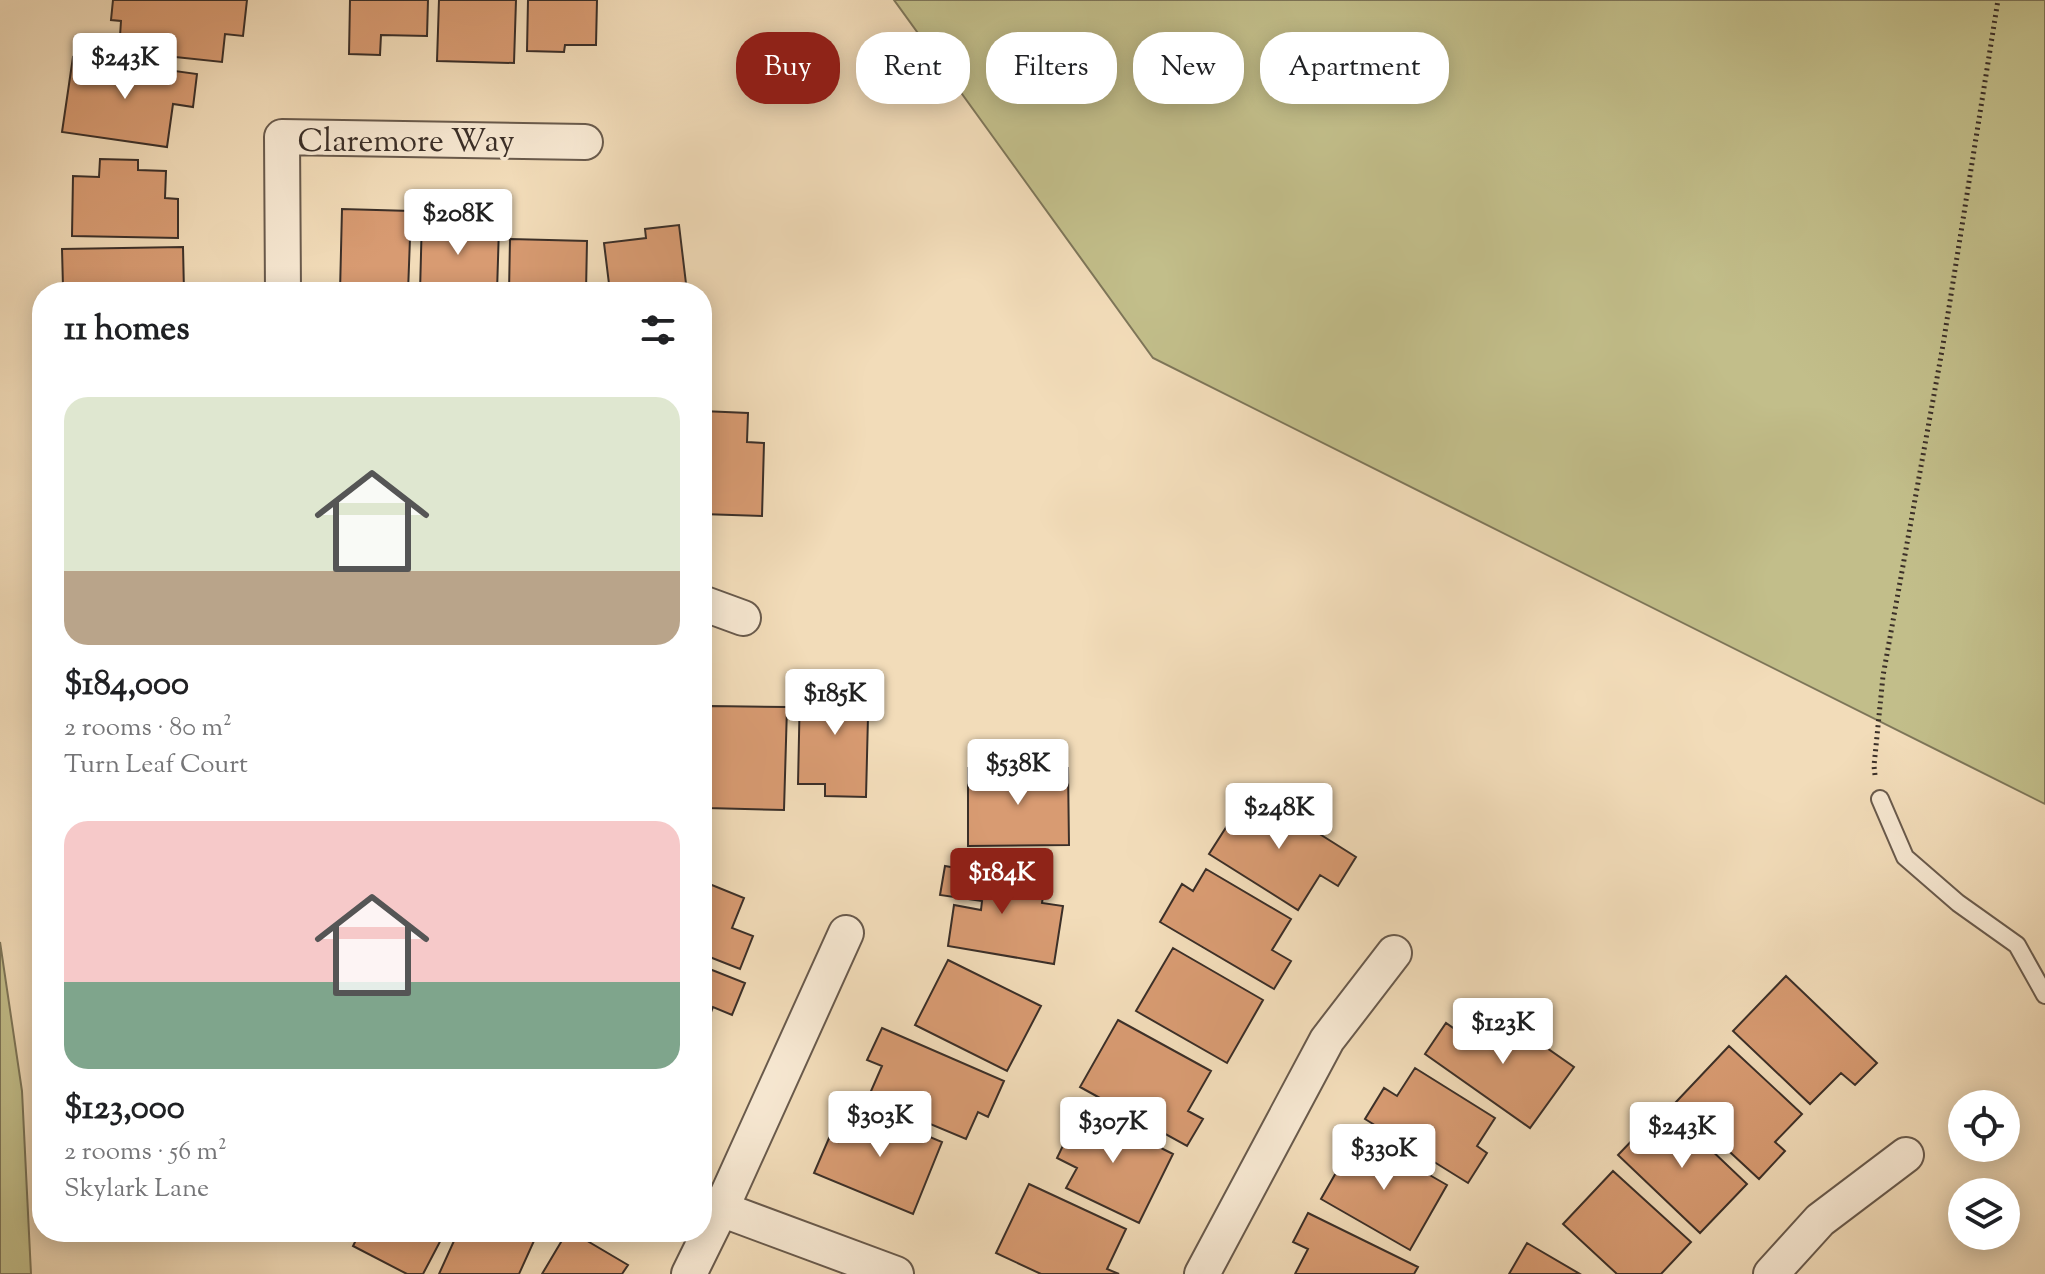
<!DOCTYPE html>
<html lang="en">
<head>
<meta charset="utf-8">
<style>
  body { margin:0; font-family:"Sorts Mill Goudy",serif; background:#f2f2f2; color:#202124; height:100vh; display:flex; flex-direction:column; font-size:30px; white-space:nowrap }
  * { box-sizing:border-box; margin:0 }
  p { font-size:26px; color:#757577 }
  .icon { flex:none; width:44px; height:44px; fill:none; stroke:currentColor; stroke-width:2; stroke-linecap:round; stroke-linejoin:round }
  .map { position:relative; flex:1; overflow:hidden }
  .panel { position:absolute; left:32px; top:282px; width:680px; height:960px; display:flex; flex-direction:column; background:#fff; border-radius:32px; box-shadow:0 4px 20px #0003 }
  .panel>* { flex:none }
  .top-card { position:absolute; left:736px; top:32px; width:760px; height:72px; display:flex; gap:16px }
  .tools { position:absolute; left:1948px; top:1090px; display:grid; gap:16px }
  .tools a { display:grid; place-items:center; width:72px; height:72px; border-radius:50%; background:#fff; box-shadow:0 4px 20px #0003; font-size:40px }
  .price { position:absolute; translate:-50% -68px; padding:0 18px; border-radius:8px; background:#fff; color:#222; font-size:26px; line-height:52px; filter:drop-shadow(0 2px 4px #0008) }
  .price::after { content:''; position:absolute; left:50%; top:48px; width:24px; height:18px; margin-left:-12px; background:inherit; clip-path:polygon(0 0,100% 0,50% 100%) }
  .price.current { background:#8f2418; color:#fff }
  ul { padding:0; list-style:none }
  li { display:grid; align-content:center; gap:16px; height:424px; padding:0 32px }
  li span { display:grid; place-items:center; height:248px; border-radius:24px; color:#555 }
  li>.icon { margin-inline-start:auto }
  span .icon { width:144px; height:144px; fill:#fffc; stroke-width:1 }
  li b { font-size:34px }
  h2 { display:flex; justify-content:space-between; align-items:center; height:96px; padding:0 32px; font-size:34px }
  .pill { padding:0 28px; border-radius:32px; background:#fff; box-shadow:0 4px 20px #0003; font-size:28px; line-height:72px }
  .pill.current { background:#8f2418; color:#fff }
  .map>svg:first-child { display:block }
  .green { fill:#c2be8a; stroke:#7e7659; stroke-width:2 }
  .building { fill:#d89b72; stroke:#3b2f28; stroke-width:2 }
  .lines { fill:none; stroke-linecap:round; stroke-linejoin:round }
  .service-casing { stroke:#695a4c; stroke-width:20 }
  .minor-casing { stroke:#695a4c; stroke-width:38 }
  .path { stroke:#3b2f28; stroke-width:5; stroke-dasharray:2 4; stroke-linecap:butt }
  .service { stroke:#f7e8d2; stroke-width:16 }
  .minor { stroke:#f7e8d2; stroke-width:34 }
  .labels { text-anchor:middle; stroke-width:7; stroke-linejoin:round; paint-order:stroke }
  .street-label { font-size:32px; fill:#3b2f28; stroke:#f7e8d2 }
</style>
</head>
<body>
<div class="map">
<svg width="2045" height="1274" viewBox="0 0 2045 1274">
  <rect width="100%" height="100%" fill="#f2dcb9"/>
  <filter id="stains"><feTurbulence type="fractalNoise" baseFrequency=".0025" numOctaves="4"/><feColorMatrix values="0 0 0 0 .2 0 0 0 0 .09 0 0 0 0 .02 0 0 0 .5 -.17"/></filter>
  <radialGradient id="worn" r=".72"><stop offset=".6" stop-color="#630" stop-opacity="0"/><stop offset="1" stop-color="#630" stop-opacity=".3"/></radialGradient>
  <path class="green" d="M894,0H2045V804L1153,358Z
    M0,942L22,1091L31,1274H0Z"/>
  <path class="building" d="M113,0H247L243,36L225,34L222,62L119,51L121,21L111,20Z
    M350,0H428L427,36L381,35L380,55L349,54Z
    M439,0H516L514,63L437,61Z
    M528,0H597L596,45H565L564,52L527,51Z
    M73,57L197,74L193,107L173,104L167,147L62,132Z
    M100,159L138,160V170L166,171L165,198L178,199V238L72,236L73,176L99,177Z
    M342,209L411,211L408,292H340Z
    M422,217H455V226L499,227L497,292H420Z
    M679,225L687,292H610L604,243L646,238L645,229Z
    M510,239L587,241L586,292H509Z
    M183,247L184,292H76V287H63L62,249Z
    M702,411L748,413L747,442L764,443L762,516L702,514Z
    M833,675L869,676L866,797L825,796V784H798L800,689L832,690Z
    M710,706L787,707L784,810L707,808Z
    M968,768H1068L1069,845L968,846Z
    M1250,790L1356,857L1338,886L1320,875L1298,910L1209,854Z
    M945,866L1045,883L1042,903L1063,906L1054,964L948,946L954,905L981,910L982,901L940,895Z
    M1206,869L1291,919L1272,950L1291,961L1274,989L1160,922L1182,884L1193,891Z
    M702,881L744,898L732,928L753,936L740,969L702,954Z
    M1173,948L1263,1000L1227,1063L1136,1011Z
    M948,960L1041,1006L1007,1071L915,1025Z
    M702,966L745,983L732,1015L713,1007L702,1036Z
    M1786,976L1877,1063L1855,1085L1841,1073L1810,1104L1733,1031Z
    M1491,1009L1574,1067L1530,1128L1425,1054L1446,1023L1469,1039Z
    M1118,1020L1211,1071L1188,1111L1203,1119L1187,1146L1080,1087Z
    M882,1028L1004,1081L988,1117L978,1112L966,1139L868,1098L882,1066L867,1060Z
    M1729,1046L1802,1114L1775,1142L1785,1151L1759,1179L1676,1102Z
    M1415,1068L1495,1118L1477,1146L1487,1153L1468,1183L1365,1119L1384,1088L1397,1096Z
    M853,1105L942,1142L913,1214L814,1173L829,1138L838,1142Z
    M1665,1106L1747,1184L1700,1233L1618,1155Z
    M1081,1108L1173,1154L1139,1223L1066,1188L1077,1168L1057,1158Z
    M1358,1134L1447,1185L1410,1250L1321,1199Z
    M1613,1171L1691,1242L1661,1274H1617L1563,1224Z
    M1029,1184L1126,1229L1107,1269L1119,1274H1041L996,1253Z
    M1308,1213L1418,1267L1414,1274H1295L1308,1249L1293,1242Z
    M360,1232H445L423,1274H407L353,1246Z
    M458,1232H538L519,1274H439Z
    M567,1232H572L628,1265L622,1274H542Z
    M1527,1243L1580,1274H1509Z"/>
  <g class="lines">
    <defs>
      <path id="service" d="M1880,799L1905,857L1958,903L2017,945L2045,995"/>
      <path id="minor" d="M283,292L282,137L585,142
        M702,603L743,618
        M702,1202L896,1274
        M689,1274L721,1209L846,933
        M1202,1274L1327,1040L1394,953
        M1771,1274L1820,1220L1906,1155"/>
    </defs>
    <use href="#service" class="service-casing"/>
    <use href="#minor" class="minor-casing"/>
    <path class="path" d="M1875,775L1874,766L1883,676L1943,345L1998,0"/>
    <use href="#service" class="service"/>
    <use href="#minor" class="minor"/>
  </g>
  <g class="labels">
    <g class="street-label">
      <text x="406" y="151">Claremore Way</text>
    </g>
  </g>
  <rect width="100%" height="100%" filter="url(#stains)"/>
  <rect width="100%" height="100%" fill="url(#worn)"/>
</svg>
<div class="tools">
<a><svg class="icon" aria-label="locate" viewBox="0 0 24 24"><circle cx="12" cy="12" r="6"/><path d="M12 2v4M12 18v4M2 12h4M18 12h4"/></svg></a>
<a><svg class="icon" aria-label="layers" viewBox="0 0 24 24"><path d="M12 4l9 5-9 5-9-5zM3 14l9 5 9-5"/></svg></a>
</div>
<b class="price" style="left:125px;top:101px">$243K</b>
<b class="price" style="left:458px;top:257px">$208K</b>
<b class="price" style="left:835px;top:737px">$185K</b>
<b class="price" style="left:1018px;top:807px">$538K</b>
<b class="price" style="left:1279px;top:851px">$248K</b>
<b class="price current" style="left:1002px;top:916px">$184K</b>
<b class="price" style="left:1503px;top:1066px">$123K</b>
<b class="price" style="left:880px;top:1159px">$303K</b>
<b class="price" style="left:1113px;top:1165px">$307K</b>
<b class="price" style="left:1682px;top:1170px">$243K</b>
<b class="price" style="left:1384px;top:1192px">$330K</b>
<div class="top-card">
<a class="pill current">Buy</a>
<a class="pill">Rent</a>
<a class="pill">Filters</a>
<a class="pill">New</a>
<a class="pill">Apartment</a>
</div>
<section class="panel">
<h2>11 homes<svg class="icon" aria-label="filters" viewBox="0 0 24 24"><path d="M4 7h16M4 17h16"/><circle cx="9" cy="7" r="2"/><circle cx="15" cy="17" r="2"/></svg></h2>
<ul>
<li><span style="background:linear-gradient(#dfe7d0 70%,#b9a48a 0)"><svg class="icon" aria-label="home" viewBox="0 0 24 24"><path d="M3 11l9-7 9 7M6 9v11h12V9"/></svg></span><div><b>$184,000</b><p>2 rooms · 80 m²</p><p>Turn Leaf Court</p></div></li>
<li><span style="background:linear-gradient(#f6c9c9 65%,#7fa58c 0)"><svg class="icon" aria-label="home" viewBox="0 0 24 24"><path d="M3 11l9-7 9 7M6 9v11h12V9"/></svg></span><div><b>$123,000</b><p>2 rooms · 56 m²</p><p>Skylark Lane</p></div></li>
</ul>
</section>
</div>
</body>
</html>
